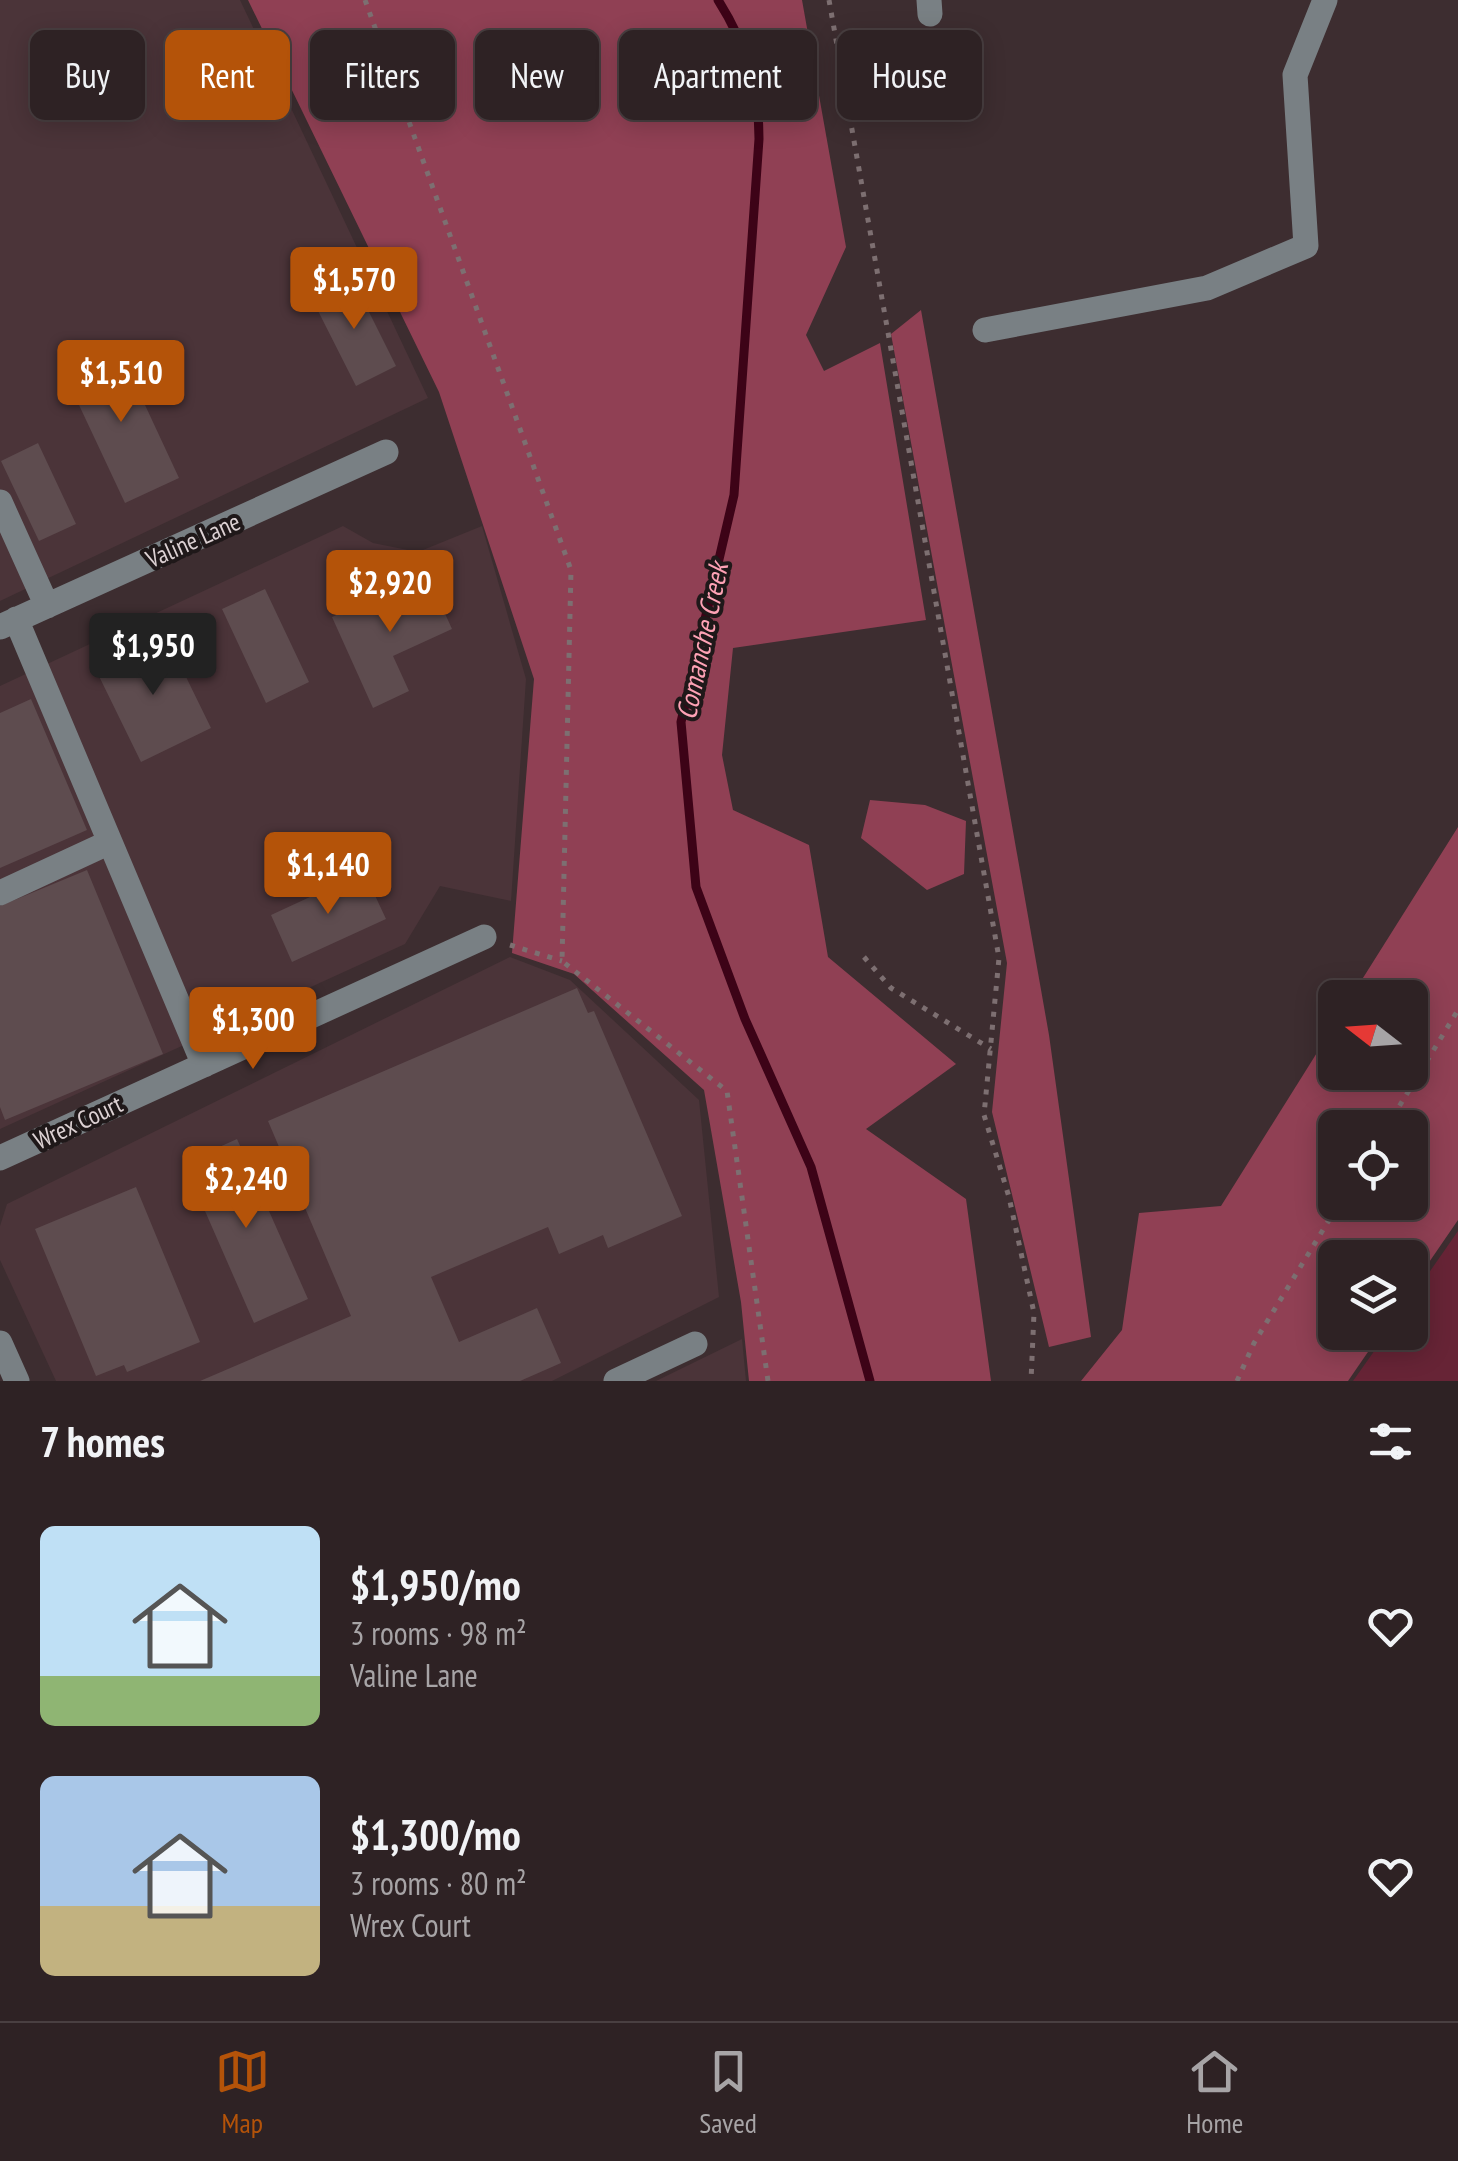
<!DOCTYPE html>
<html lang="en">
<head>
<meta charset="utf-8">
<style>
  body { margin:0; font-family:"PT Sans Narrow",sans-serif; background:#362a2c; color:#f1f3f6; height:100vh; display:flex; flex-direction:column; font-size:38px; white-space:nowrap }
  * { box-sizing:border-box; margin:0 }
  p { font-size:32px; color:#a7a4a6 }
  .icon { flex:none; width:55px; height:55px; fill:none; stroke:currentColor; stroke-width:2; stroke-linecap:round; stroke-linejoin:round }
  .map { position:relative; height:1381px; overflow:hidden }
  .panel { display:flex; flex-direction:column; background:#2e2224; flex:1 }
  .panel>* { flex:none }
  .banner { position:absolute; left:30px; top:30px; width:1400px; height:90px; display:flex; gap:20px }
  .needle { width:65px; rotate:287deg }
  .controls { position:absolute; left:1318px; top:980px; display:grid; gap:20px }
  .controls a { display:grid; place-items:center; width:110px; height:110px; border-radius:15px; background:#2e2224; box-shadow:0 5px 25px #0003,0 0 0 2px #493f41; font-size:50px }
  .price { position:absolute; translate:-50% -85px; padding:0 22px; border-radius:10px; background:#b45309; color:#fff; font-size:32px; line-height:65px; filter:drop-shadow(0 2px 5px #0008) }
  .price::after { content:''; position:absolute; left:50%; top:60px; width:30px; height:22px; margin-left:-15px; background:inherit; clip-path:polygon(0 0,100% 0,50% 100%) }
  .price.active { background:#222; color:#fff }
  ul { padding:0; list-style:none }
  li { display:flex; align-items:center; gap:30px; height:250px; padding:0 40px }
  li span { display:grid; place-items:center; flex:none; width:280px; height:200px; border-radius:15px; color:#555 }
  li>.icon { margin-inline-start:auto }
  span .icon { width:120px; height:120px; fill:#fffc; stroke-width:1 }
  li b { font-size:42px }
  h2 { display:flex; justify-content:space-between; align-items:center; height:120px; padding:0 40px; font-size:42px }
  .tag { padding:0 35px; border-radius:15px; background:#2e2224; box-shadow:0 5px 25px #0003,0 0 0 2px #493f41; font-size:35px; line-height:90px }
  .tag.active { background:#b45309; color:#fff }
  .tabs { display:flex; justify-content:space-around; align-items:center; height:140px; border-top:2px solid #493f41; background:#2e2224; font-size:28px; color:#a7a4a6 }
  .tabs a { display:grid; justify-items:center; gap:5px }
  .tabs .active { color:#b45309 }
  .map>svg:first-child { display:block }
  .built { fill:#4b3439 }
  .green { fill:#672436 }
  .forest { fill:#904054; fill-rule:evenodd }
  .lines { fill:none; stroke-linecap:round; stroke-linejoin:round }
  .stream { stroke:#3d0317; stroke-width:9 }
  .building { fill:#5e4c4f }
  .path { stroke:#7d6f71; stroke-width:5; stroke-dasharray:5 8; stroke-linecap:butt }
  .minor { stroke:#798084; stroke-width:25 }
  .labels { text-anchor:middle; stroke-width:8; stroke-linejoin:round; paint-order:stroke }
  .street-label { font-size:25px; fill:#dcd1d3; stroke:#1f1819 }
  .water-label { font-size:28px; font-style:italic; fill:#fea2b5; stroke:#1f1819 }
</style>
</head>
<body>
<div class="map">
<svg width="1458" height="1381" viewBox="0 0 1458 1381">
  <rect width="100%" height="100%" fill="#3d2d30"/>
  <path class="built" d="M0,0H240L428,398L0,601Z
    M343,526L373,543L418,552L482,526L526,679L511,901L440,886L405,944L0,1129V686Z
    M510,957L570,980L699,1100L719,1297L552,1381H56L0,1260V1226L7,1204Z
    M742,1339L746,1381H656Z"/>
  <path class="green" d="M1458,1231V1381H1353L1387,1333L1410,1332V1300Z"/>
  <path class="forest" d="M248,0H802L846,247L806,335L824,371L880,343L926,620L733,648L722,755L733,810L809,845L828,957L956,1064L866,1129L966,1199L991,1381H749L741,1302L704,1090L574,974L512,953L534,679L439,392Z
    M921,310L1049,1035L1091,1337L1049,1347L992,1112L1007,963L891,334Z
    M870,800L925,805L966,821L964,874L927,890L861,838Z
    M1458,827V1220L1410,1290V1258H1335V1332L1381,1333L1348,1381H1081L1122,1330L1139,1213L1221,1206L1335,1024V1072H1410V998L1351,997ZM1335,1128H1410V1202H1335Z"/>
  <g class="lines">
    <path class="stream" d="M718,0C746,44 759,87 759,139L734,495L681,722L696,887L745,1019L811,1167L870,1381"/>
  </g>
  <path class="building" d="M352,278L396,366L356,386L312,299Z
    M118,347L179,478L125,503L64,373Z
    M38,443L76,524L39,541L1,461Z
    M427,574L452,629L393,656L409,691L373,708L332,617Z
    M265,589L309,682L266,703L222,609Z
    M165,634L211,728L141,762L95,668Z
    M31,699L87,830L0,868V713Z
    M87,870L163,1054L5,1120L0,1107V906Z
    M364,872L386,919L292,962L271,915Z
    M577,988L588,1013L594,1011L682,1216L608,1248L603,1235L559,1254L548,1227L431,1277L459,1342L537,1308L561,1363L520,1381H200L351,1316L268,1121Z
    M237,1139L308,1299L254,1323L184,1163Z
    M136,1187L200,1342L127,1372L124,1365L96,1376L35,1229Z"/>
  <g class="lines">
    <path class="path" d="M365,0L571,570L562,961L727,1091L768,1381
      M829,0L999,958L984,1115L1009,1197L1034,1313L1031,1381
      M510,945L562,961
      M864,957L891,988L991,1049
      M1386,1128L1458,1010
      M1237,1381L1254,1343L1340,1202"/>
    <path class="minor" d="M929,0L930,14
      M985,330L1207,288L1306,246L1295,75L1325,0
      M0,502L47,606
      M0,627L386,452
      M110,842L204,1065
      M0,893L110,842L16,619
      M0,1158L484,937
      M0,1343L17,1381
      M616,1381L695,1344"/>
  </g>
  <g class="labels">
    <g class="street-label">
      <text transform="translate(193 540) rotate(-24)" y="9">Valine Lane</text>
      <text transform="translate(78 1122) rotate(-25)" y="9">Wrex Court</text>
    </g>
    <g class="water-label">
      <text transform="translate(702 641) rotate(-78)" y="10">Comanche Creek</text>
    </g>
  </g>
</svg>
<div class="controls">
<a><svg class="needle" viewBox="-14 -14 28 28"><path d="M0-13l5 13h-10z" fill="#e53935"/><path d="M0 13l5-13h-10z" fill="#a7a4a6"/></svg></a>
<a><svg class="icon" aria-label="locate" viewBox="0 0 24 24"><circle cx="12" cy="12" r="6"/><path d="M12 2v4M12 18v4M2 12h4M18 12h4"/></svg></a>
<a><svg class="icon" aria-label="layers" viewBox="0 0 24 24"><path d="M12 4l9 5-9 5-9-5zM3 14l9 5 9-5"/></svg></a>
</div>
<b class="price" style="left:354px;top:332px">$1,570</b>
<b class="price" style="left:121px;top:425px">$1,510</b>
<b class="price" style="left:390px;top:635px">$2,920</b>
<b class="price active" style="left:153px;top:698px">$1,950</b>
<b class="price" style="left:328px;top:917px">$1,140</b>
<b class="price" style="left:253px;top:1072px">$1,300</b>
<b class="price" style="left:246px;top:1231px">$2,240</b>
<div class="banner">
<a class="tag">Buy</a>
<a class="tag active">Rent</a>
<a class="tag">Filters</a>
<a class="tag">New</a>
<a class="tag">Apartment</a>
<a class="tag">House</a>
</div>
</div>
<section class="panel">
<h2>7 homes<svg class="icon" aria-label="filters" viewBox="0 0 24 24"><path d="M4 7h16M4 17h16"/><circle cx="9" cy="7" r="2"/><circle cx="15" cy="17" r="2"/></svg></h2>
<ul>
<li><span style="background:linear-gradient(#bfe0f5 75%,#8fb573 0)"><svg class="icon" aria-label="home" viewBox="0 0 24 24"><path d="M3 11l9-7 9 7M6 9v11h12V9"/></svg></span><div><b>$1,950/mo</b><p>3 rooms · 98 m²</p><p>Valine Lane</p></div><svg class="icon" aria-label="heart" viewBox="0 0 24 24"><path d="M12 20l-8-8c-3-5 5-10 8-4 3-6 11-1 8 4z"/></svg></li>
<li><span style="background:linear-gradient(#a9c7e8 65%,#c2b280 0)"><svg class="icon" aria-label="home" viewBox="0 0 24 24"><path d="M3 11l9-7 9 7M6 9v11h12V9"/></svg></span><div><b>$1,300/mo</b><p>3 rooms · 80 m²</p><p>Wrex Court</p></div><svg class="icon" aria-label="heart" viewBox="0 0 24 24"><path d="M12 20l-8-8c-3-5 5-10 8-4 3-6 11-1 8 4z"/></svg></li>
</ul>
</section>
<nav class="tabs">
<a class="active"><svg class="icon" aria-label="map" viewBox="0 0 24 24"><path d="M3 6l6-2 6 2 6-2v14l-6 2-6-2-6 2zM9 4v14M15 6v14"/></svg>Map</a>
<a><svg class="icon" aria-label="saved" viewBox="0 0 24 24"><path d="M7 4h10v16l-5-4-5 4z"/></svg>Saved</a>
<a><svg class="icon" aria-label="home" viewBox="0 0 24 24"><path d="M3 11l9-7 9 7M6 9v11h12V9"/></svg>Home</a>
</nav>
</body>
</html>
